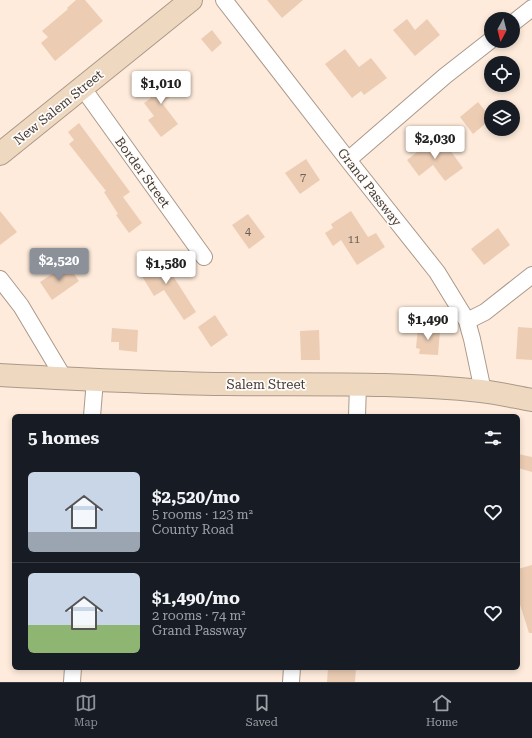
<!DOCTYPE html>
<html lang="en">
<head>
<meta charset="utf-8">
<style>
  body { margin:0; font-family:"Roboto Serif",serif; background:#242831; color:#f1f3f6; height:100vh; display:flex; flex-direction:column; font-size:15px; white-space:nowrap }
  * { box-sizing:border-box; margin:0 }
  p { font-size:13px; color:#9ea1a6 }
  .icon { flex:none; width:22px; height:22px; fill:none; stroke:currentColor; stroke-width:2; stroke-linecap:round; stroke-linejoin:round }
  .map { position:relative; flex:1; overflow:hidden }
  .sheet { position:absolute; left:12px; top:414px; width:508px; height:256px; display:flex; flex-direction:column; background:#171b24; border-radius:6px; box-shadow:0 2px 6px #0003 }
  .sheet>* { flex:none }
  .needle { width:26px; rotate:187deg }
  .controls { position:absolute; left:484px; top:12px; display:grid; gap:8px }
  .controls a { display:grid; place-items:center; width:36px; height:36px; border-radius:50%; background:#171b24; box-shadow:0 2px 6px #0003; font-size:20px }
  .price { position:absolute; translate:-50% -34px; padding:0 9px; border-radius:4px; background:#fff; color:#222; font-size:13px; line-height:26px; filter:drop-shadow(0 1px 2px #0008) }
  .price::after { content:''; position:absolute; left:50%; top:24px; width:12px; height:9px; margin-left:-6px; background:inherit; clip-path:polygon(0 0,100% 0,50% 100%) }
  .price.current { background:#8c9099; color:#fff }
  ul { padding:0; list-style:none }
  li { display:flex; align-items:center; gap:12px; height:100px; padding:0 16px }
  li+li { border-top:1px solid #363941 }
  li span { display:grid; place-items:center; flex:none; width:112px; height:80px; border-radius:6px; color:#555 }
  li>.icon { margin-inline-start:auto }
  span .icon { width:48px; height:48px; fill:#fffc; stroke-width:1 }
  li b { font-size:17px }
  h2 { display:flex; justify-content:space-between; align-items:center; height:48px; padding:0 16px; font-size:17px }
  .dock { display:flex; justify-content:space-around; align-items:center; height:56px; border-top:1px solid #363941; background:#171b24; font-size:11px; color:#9ea1a6 }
  .dock a { display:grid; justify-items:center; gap:2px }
  .dock .current { color:#8c9099 }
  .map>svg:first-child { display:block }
  .building { fill:#eccdb4 }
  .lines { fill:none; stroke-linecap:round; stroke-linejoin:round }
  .street-casing { stroke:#aa998a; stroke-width:18 }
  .secondary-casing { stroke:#aa998a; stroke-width:24 }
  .street { stroke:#fff; stroke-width:16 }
  .secondary { stroke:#eed8c0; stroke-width:22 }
  .labels { text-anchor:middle; stroke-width:3.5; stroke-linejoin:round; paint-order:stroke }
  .number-label { font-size:11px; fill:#6d6055 }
  .street-label { font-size:13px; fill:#433b35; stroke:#fffbf8 }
</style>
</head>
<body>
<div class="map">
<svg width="532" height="682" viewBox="0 0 532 682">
  <rect width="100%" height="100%" fill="#feebdb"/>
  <path class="building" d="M76,0H85L103,21L55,61L41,43L48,37L42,31L68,9L67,8Z
    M267,0H303L282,18Z
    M407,19L415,30L427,19L440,35L415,56L393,30Z
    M212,30L222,43L212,52L201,39Z
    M345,49L359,67L371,58L387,78L364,95L361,91L352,98L325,64Z
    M166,75L178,91L162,103L178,124L161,137L148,120L154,116L144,103L151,98L145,90Z
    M478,102L491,118V119L473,134L460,117Z
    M79,123L130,192L123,197L142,223L129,233L116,215L118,214L104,192L106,191L69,144L74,140L68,132Z
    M436,137L447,152L450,150L463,168L445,181L433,165L419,176L407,160Z
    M306,159L320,180L300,194L285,173Z
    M0,211L17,232L0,245Z
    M351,211L368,237L376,233L385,247L357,265L341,240L333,246L325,233L333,228L331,224Z
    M248,214L265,237L249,249L232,225Z
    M498,228L510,245L484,265L471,249Z
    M159,254L196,312L184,320L164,290L154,296L137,268Z
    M67,264L79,281L52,300L40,282Z
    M215,315L228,335L211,347L198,327Z
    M518,327L532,328V360L516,359Z
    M112,328L138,330L137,352L119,350V342H111Z
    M418,328L440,330L438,355L419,354L420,349L416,348Z
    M319,330L320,360H301L300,331Z
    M518,454L532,457V472L518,468Z
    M532,565V633H529L518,598V569Z
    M328,668H356L355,682H327Z"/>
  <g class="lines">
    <defs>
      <path id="street" d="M224,0L348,160L437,272L467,321L472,339L483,391
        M513,23L532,8
        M82,87L204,257
        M348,160L445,76L491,40
        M0,279L21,306L64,378
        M467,321L485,312L532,275
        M92,416L95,380
        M357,416L358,385
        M72,682L73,668
        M291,682L292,668"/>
      <path id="secondary" d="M0,154L191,0
        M0,375C75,379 149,383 224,384C310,385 396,382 481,391C498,393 515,397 532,400"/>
    </defs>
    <use href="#street" class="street-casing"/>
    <use href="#secondary" class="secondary-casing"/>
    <use href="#street" class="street"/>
    <use href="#secondary" class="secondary"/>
  </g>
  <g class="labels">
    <g class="number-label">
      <text x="303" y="181">7</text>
      <text x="248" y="235">4</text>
      <text x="354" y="243">11</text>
    </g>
    <g class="street-label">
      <text transform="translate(58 107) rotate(-39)" y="5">New Salem Street</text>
      <text transform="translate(143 172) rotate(54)" y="5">Border Street</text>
      <text transform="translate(370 187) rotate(52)" y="5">Grand Passway</text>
      <text x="266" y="389">Salem Street</text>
    </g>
  </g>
</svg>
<div class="controls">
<a><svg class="needle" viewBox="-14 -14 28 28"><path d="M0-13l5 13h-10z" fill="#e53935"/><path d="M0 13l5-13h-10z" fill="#9ea1a6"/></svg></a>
<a><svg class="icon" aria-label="locate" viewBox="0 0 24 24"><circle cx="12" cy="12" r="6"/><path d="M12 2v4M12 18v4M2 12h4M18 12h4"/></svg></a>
<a><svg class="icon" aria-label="layers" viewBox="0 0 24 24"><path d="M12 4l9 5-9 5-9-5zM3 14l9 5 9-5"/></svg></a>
</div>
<b class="price" style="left:161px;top:105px">$1,010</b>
<b class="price" style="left:435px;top:160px">$2,030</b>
<b class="price current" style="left:59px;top:282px">$2,520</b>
<b class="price" style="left:166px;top:285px">$1,580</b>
<b class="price" style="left:428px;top:341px">$1,490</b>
<section class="sheet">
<h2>5 homes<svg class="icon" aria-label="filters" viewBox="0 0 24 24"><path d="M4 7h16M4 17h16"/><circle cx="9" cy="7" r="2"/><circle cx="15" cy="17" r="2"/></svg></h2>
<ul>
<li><span style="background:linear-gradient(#c9d6e8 75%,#9aa5b1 0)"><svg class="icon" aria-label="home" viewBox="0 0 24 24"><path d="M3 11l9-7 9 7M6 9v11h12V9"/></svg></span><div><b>$2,520/mo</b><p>5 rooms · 123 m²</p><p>County Road</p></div><svg class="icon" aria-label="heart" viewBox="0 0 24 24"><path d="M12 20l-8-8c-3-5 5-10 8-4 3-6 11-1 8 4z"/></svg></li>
<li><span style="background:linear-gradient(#c9d6e8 65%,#8fb573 0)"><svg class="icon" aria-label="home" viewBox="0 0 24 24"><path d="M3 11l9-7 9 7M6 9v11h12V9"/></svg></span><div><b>$1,490/mo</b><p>2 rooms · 74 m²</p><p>Grand Passway</p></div><svg class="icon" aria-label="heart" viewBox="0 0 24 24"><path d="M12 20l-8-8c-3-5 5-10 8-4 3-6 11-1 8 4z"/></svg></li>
</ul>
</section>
</div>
<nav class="dock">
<a class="current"><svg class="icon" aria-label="map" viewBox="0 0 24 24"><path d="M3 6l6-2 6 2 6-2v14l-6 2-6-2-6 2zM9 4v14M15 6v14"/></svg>Map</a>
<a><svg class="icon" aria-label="saved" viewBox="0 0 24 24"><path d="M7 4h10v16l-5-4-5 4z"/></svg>Saved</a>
<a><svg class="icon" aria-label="home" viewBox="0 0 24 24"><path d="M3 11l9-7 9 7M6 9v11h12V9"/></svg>Home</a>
</nav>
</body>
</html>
